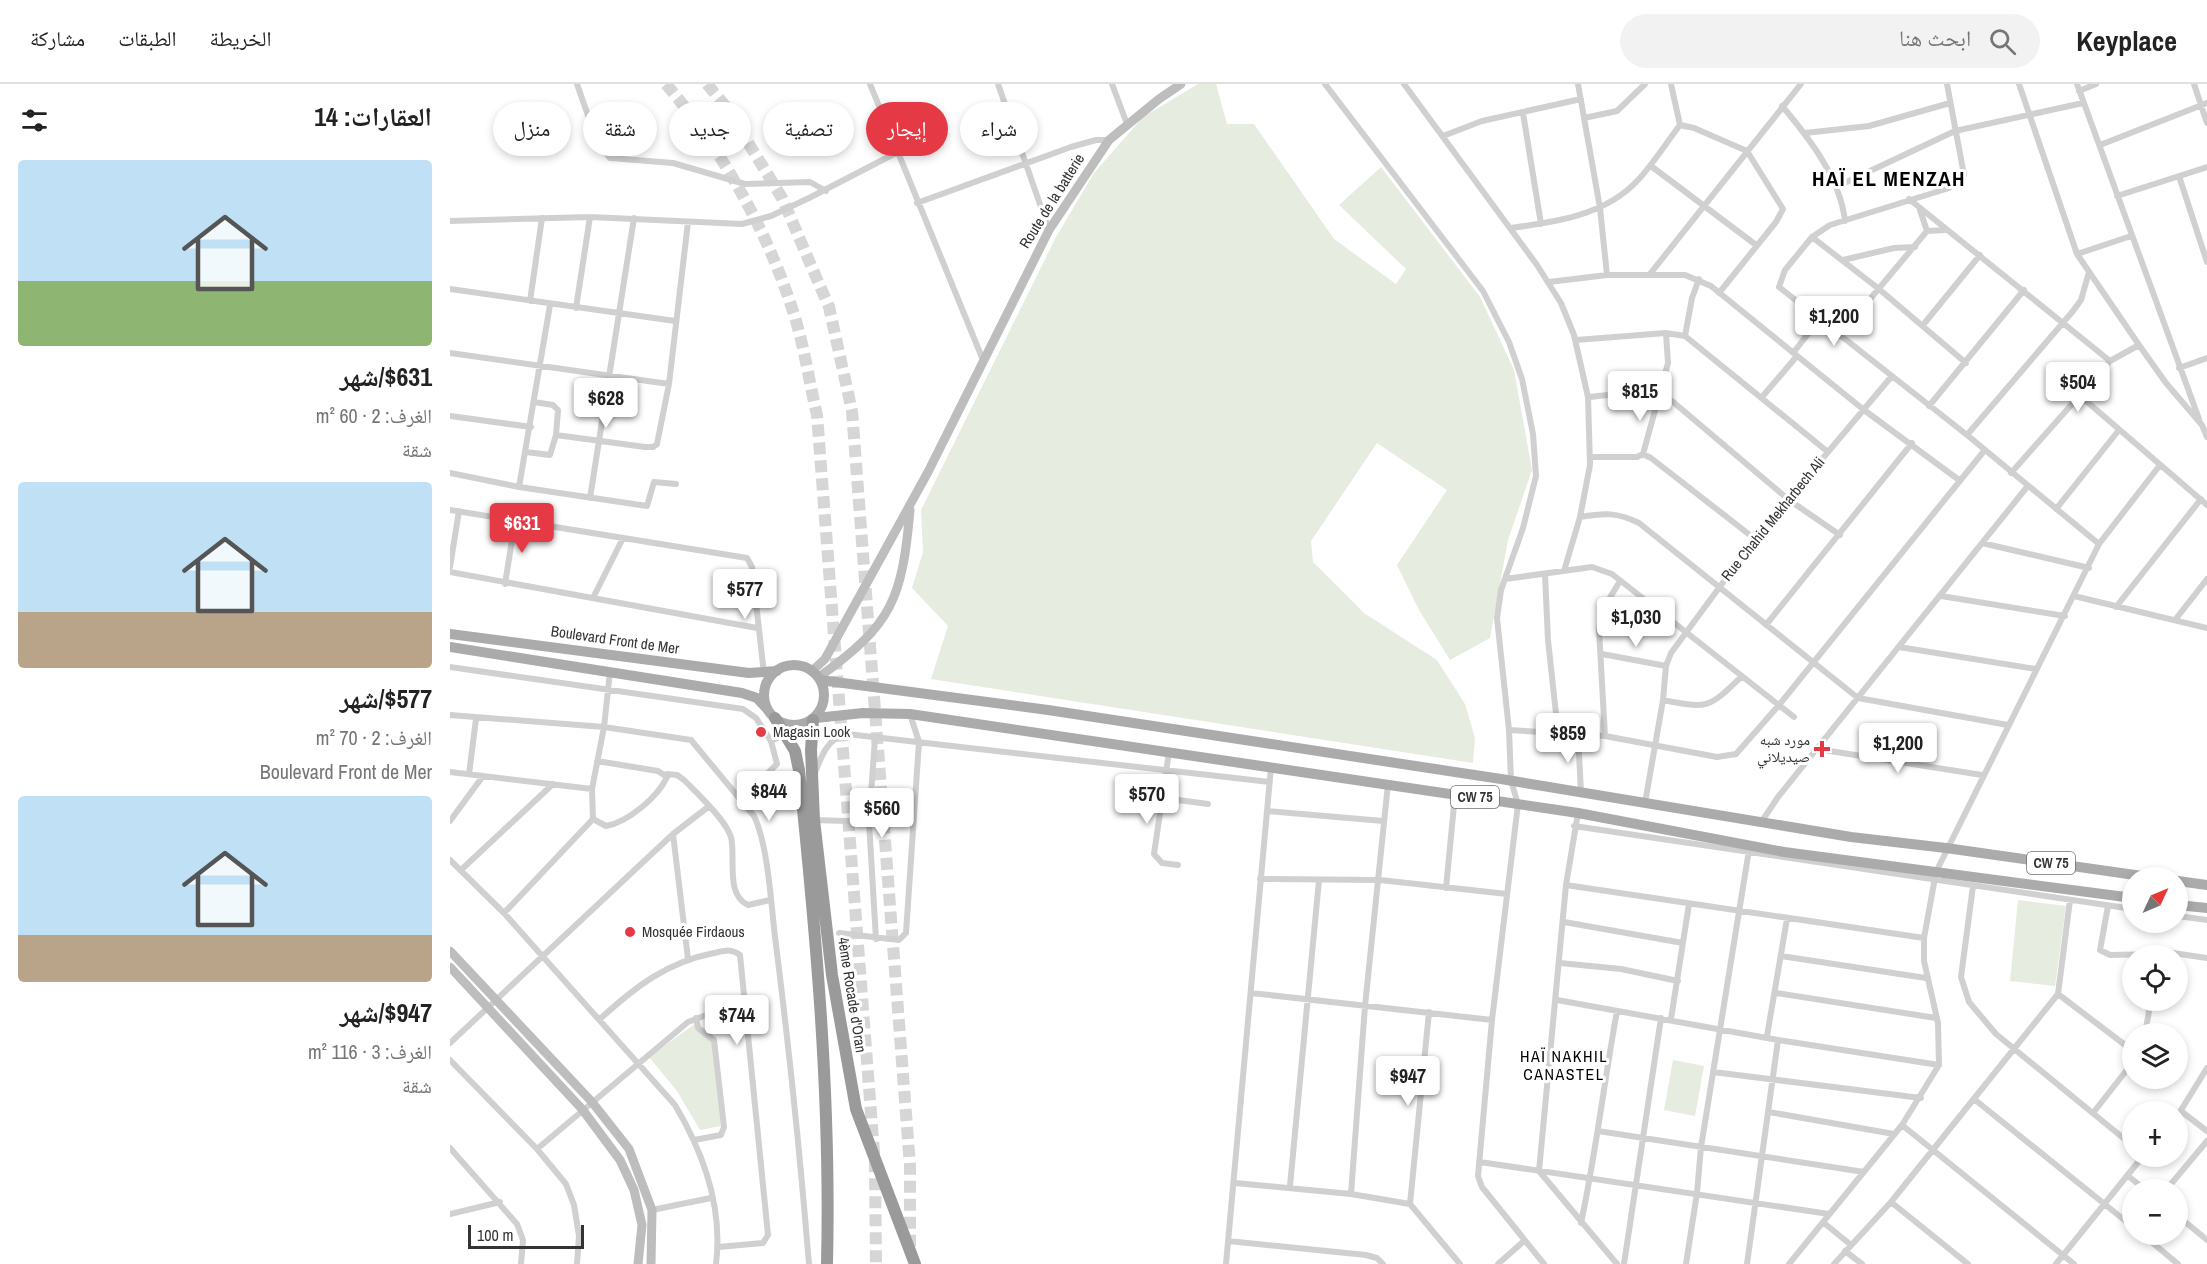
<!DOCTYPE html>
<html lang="ar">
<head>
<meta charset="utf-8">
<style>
  body { margin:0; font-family:"Archivo Narrow","Noto Naskh Arabic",sans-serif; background:#f2f2f2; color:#222; direction:rtl; height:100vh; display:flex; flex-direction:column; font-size:22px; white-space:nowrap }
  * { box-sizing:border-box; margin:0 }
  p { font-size:20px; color:#767676 }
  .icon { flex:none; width:33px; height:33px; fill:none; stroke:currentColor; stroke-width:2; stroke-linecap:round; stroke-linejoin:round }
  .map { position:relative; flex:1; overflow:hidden; direction:ltr }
  .side { display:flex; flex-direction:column; background:#fff; width:450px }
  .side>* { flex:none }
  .hud { position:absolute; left:18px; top:18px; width:570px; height:54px; direction:rtl; display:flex; gap:12px }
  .needle { width:39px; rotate:46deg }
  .tools { position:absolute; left:1672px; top:783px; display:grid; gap:12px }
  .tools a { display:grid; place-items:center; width:66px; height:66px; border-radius:50%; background:#fff; box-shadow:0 3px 9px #0003; font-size:30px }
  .scale { position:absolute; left:18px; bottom:15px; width:116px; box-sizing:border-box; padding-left:6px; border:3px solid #333; border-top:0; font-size:16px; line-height:21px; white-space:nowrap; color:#333; -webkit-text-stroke:4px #fff; paint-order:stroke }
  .price { position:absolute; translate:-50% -51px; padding:0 14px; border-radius:6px; background:#fff; color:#222; font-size:20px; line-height:39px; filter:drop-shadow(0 2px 3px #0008) }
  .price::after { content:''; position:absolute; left:50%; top:36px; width:18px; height:14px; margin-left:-9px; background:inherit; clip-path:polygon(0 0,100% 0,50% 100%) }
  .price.current { background:#e63946; color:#fff }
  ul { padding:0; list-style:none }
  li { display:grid; align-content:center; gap:12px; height:318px; padding:0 18px }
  li span { display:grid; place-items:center; height:186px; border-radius:6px; color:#555 }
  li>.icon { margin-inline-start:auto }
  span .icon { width:108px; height:108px; fill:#fffc; stroke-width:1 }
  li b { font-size:26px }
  h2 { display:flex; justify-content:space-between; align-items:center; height:72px; padding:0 18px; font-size:26px }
  .chip { padding:0 21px; border-radius:27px; background:#fff; box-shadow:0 3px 9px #0003; font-size:21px; line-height:54px }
  .chip.current { background:#e63946; color:#fff }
  header { display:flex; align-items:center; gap:36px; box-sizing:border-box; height:84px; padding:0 30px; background:#fff; border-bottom:2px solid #e0e0e0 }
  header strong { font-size:28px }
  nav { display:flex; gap:33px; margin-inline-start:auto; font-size:21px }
  .search { width:420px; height:54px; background:#f2f2f2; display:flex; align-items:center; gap:15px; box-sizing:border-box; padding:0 21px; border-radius:33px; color:#767676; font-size:22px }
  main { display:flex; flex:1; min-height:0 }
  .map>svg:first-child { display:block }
  .green { fill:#e6ecdf }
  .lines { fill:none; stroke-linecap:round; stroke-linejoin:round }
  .highway-tunnel { stroke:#d6d6d6; stroke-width:12; stroke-dasharray:12 6; stroke-linecap:butt }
  .street { stroke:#d0d0d0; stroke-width:6 }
  .secondary { stroke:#bdbdbd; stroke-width:9 }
  .primary { stroke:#ababab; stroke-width:10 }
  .highway { stroke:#9a9a9a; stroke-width:12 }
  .poi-dot { fill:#e63946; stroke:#fff; stroke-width:2 }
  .labels { text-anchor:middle; stroke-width:6; stroke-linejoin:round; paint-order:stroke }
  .shield { fill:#fff; stroke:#707070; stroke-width:1.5 }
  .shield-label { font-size:14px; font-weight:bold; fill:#333 }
  .street-label { font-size:15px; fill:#333; stroke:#fff }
  .poi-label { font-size:15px; fill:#333; stroke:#fff; text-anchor:start }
  .neighbourhood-label { font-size:16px; letter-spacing:1.5px; fill:#000; stroke:#fff }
  .district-label { font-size:21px; font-weight:bold; letter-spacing:1.5px; fill:#000; stroke:#fff }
</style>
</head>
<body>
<header>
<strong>Keyplace</strong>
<div class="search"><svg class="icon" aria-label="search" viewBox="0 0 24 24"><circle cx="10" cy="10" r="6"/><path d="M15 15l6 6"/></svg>ابحث هنا</div>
<nav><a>الخريطة</a><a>الطبقات</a><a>مشاركة</a></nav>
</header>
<main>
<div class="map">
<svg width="1757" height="1180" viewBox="0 0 1757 1180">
  <rect width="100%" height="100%" fill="#fff"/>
  <path class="green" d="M748,0H766L777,40H804L884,155L946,200L956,185L889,121L931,83L1030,213L1064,286L1082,386L1058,456L1040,554L1000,576L969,526L947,481L997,406L927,359L861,457L863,478L914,529L987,576L1015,620L1025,654L1023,679L481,595L498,542L462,504L473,468L471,426L606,153L644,89L693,33Z
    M1568,816L1616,822L1605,902L1560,897Z
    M246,939L261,951L271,1042L250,1046L227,1007L199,973Z
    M1223,976L1254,982L1245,1032L1214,1026Z"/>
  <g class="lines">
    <path class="highway-tunnel" d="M216,0C272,66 316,144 343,227C354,261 359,297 367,331L425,1081L426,1180
      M257,0L277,24L332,114L379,223L402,327L460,1082V1164"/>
    <path class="street" d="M127,0L148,60L160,74L223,79L295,100L360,98L376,107
      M420,0L533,276
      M548,0L599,146
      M662,0L677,40
      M875,0L1033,207L1059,258L1072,295L1083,350L1086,392L1073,444L1051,506L1047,534L1059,646L1061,697L1068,720L1042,936L1028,1092L1032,1103L1094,1180
      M954,0L1087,181L1111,219L1124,251L1138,313L1140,381L1130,433L1114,487
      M1128,0L1150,124L1157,191H1235L1261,202L1414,326L1509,396
      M1221,0L1230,41
      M1497,0L1514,91L1499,104L1380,141L1362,153L1335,186L1329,203L1517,351L1649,460
      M1569,0L1627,170L1689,261L1716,299L1752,341L1757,353
      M1627,0L1749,335
      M1744,0L1757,39
      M1629,7L1646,0
      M1332,22C1360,55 1390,94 1395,137
      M1073,29L1091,140
      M1134,34L1167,27L1195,0
      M1355,49L1419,42L1500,19
      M993,52L1032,37L1131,15
      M1650,61L1757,19
      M1201,82L1306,161
      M1729,92L1757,178
      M1386,103L1505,47L1633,19
      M1667,112L1757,83
      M1459,115L1660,277
      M467,119L621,63L646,56H659
      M0,137L140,133L292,140L321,132L359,114L446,69
      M1061,144C1106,138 1156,131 1188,96C1204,79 1216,59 1230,41L1244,44L1297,67L1333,125L1326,138L1269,209
      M1477,147L1495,146
      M1362,153L1429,205L1516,279
      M1627,170L1681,152
      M1393,176L1444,164L1465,163
      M1200,190L1351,0
      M1099,198L1157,191
      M0,205L225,237
      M80,217L92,134
      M126,224L140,133
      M1473,241L1530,171
      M1235,252L1242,214L1249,195
      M1389,252L1477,147L1470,126
      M1126,256L1216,249L1235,252L1378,368
      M0,269L219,300
      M1343,269L1369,236
      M1729,284L1757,274
      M1628,310L1757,421
      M1138,313C1167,310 1194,305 1222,317L1339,416L1390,451
      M1312,313L1347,272
      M1479,322L1574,206
      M0,332L81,343
      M106,351L195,363H203L207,360L219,300L238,138
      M1517,351L1623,227L1631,216L1639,188
      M76,368L100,371L106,351L108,326L103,321L84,318
      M1193,370L1218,279L1216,249
      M1140,373H1187L1193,370L1201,374L1305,455
      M0,389L69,403L197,422L204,398L226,400
      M1561,389L1660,277L1689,261
      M69,403L100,221
      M140,414L184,134
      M1606,425L1669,346
      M0,426L297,474L302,483L314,590
      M1130,433C1154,429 1167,428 1189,439L1408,614L1558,641
      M1532,459L1639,484
      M0,483L9,427
      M0,488L307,544
      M1095,490L1098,556L1108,648
      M1055,495L1142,483L1162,490L1344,633
      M55,500L65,437
      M1491,512L1615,532
      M1624,512L1757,544
      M143,514L173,454
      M1666,523L1751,415
      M1725,536L1757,495
      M1316,541L1462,359
      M1449,563L1586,585
      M1152,570L1216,582
      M0,583L293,625L306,634L321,657L352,641
      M1213,616C1258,625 1259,624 1291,593
      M0,631L154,643L241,656L304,732C318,761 321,819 325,853C339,962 350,1070 359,1180
      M1059,646L1155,652L1267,673L1286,670L1329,621L1534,367
      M1128,649L1131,709
      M1155,652L1149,546L1152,527L1170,497
      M425,655L419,738L426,855
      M1367,665L1532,691
      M719,668L704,770L712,779L728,781
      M0,688L142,705
      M365,689C371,673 378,653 397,650L820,698
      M19,690L26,635
      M217,690L227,691L234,696C246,708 276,736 281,753C286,773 275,811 298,821L320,816
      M713,714L758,720
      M291,715L327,680L321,657
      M1195,719L1213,616L1216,582L1221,569L1305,455L1441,293
      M817,727L933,737
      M1128,729L1116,801L1089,1087L1167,1180
      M143,735L156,742C178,738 208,713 217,693L208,687L147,677
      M364,736L462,739
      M0,737L33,692
      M1312,737L1328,713L1577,403
      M1124,742L1683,825
      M223,750L238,875
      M0,776L54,829L225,1021C253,1068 273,1124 266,1180
      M11,786L103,700
      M810,795L930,796L1057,810
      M1116,801L1474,854
      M1523,802L1511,893L1519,918L1546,950L1683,1062
      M996,804L1005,711
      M1658,822L1650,866L1660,871L1708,870
      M54,829L143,735L142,705L154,643L160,588
      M1728,832L1757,836
      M1114,838L1233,859
      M389,849L449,856L456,849L469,658L460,630
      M1331,872L1476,894
      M1708,872L1723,869L1757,874
      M1110,879L1171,885L1228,897
      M801,909L1042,936
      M1326,909L1486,934
      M1608,910L1683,967
      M1107,916L1328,956L1489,981
      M150,935C185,903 217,878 264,869C274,867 282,864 290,871L318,1151L313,1159L268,1163
      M1221,935L1239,820
      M1695,950L1701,916
      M1317,952L1337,835
      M0,959L223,750L258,723
      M0,976L87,1065L116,1100L124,1121L129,1152L127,1180
      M1263,988L1471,1014
      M1524,1015L1683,1143
      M1731,1027L1757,1047
      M1319,1028L1444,1050
      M1643,1029L1683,978
      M1728,1031L1757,984
      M1452,1041L1624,1180
      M1148,1047L1414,1088
      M244,1056L271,1051L274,1043L264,956L248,944L246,934
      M0,1064L67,1140L73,1156L71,1180
      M87,1065L238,938L259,930L296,924
      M1030,1078L1379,1130
      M1678,1092L1696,1106
      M785,1099L901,1110L960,1120L1010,1180
      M840,1102L869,796
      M1716,1106L1757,1057
      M901,1110L915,922L938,700
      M1441,1118L1518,1180
      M960,1120L979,928
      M202,1126L261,1114
      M0,1130L50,1118
      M1728,1132L1757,1156
      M1131,1139C1146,1069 1154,998 1167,927
      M1374,1139L1401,1161
      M1692,1150L1728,1180
      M778,1157L916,1171L927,1174L933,1180
      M1395,1167L1412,1180
      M776,1180L821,683
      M1048,1180L1074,1157
      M1174,1180L1211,934
      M1236,1180L1247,1109L1251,1063L1299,766
      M1297,1180L1328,956
      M1339,1180L1452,1041L1489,981L1488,939L1474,877V854L1486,788L1649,460L1710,381
      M1384,1180L1441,1118L1608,910L1620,816
      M1606,1180L1693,1072"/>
    <path class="secondary" d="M362,587L375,575L478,388L599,146L659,56L709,15L731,0
      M369,593C443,540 452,515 460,426
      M0,867L142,1018L179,1065L202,1126L201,1180
      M0,883L132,1025L170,1076L184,1106L192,1141L188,1180"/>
    <path class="primary" d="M0,550L299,589L327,587
      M0,563L292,609L307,614L318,626
      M314 611a30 30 0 1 1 60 0a30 30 0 1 1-60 0Z
      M370,596L598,626L1051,695L1401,753L1496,764L1706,794
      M366,634L413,629L460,630L1128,729L1334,768L1683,814
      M1728,797L1757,801
      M1728,821L1757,824"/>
    <path class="highway" d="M325,634L345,667L349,686C366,850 381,1014 377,1180
      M363,636L361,666L364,736L382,891L406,1025L465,1180"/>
  </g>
  <g class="poi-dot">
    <circle cx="311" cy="648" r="6"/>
    <path d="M1369 656h6v6h6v6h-6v6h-6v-6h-6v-6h6z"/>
    <circle cx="180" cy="848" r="6"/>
  </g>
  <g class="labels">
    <g class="shield">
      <rect x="1001" y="702" width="48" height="22" rx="4.5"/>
      <rect x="1577" y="768" width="48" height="22" rx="4.5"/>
    </g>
    <g class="shield-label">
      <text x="1025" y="718">CW 75</text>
      <text x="1601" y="784">CW 75</text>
    </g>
    <g class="street-label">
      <text transform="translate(602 117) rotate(-58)" y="5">Route de la batterie</text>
      <text transform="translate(1323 435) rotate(-51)" y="5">Rue Chahid Mekharbech Ali</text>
      <text transform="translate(165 556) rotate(8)" y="5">Boulevard Front de Mer</text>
      <text transform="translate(402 911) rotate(81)" y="5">4ème Rocade d'Oran</text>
    </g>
    <g class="poi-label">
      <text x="323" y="653">Magasin Look</text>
      <text x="1360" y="661" text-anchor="end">مورد شبه<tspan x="1360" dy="17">صيديلاني</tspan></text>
      <text x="192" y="853">Mosquée Firdaous</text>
    </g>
    <g class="neighbourhood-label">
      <text x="1114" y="978">HAÏ NAKHIL<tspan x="1114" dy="18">CANASTEL</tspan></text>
    </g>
    <g class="district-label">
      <text x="1439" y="102">HAÏ EL MENZAH</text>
    </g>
  </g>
</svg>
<div class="tools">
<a><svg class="needle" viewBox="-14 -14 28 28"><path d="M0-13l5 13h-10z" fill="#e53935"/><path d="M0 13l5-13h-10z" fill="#767676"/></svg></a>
<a><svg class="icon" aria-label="locate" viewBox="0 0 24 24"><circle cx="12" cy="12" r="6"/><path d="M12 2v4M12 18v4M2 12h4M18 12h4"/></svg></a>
<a><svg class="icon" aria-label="layers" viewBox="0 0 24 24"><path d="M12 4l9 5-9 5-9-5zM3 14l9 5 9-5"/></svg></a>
<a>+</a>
<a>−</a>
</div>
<div class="scale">100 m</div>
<b class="price" style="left:1384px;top:263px">$1,200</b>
<b class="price" style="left:1628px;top:329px">$504</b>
<b class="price" style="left:1190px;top:338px">$815</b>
<b class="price" style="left:156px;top:345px">$628</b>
<b class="price current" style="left:72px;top:470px">$631</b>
<b class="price" style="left:295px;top:536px">$577</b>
<b class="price" style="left:1186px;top:564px">$1,030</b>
<b class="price" style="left:1118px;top:680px">$859</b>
<b class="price" style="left:1448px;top:690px">$1,200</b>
<b class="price" style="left:319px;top:738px">$844</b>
<b class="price" style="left:697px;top:741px">$570</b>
<b class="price" style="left:432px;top:755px">$560</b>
<b class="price" style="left:287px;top:962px">$744</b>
<b class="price" style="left:958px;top:1023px">$947</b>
<div class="hud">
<a class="chip">شراء</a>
<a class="chip current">إيجار</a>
<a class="chip">تصفية</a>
<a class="chip">جديد</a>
<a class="chip">شقة</a>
<a class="chip">منزل</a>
</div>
</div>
<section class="side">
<h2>العقارات: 14<svg class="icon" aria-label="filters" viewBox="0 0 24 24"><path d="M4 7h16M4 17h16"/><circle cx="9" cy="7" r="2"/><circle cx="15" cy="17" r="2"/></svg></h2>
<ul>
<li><span style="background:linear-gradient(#bfe0f5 65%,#8fb573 0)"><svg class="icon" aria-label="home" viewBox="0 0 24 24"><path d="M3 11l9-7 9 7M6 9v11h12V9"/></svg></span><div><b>$631/شهر</b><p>الغرف: 2 · 60 m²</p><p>شقة</p></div></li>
<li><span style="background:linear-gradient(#bfe0f5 70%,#b9a48a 0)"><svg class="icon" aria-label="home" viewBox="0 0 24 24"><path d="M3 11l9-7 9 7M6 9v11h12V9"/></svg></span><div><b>$577/شهر</b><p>الغرف: 2 · 70 m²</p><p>Boulevard Front de Mer</p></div></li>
<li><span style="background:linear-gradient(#bfe0f5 75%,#b9a48a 0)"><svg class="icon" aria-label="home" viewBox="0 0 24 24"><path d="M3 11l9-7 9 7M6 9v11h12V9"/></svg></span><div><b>$947/شهر</b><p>الغرف: 3 · 116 m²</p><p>شقة</p></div></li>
</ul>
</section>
</main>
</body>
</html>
